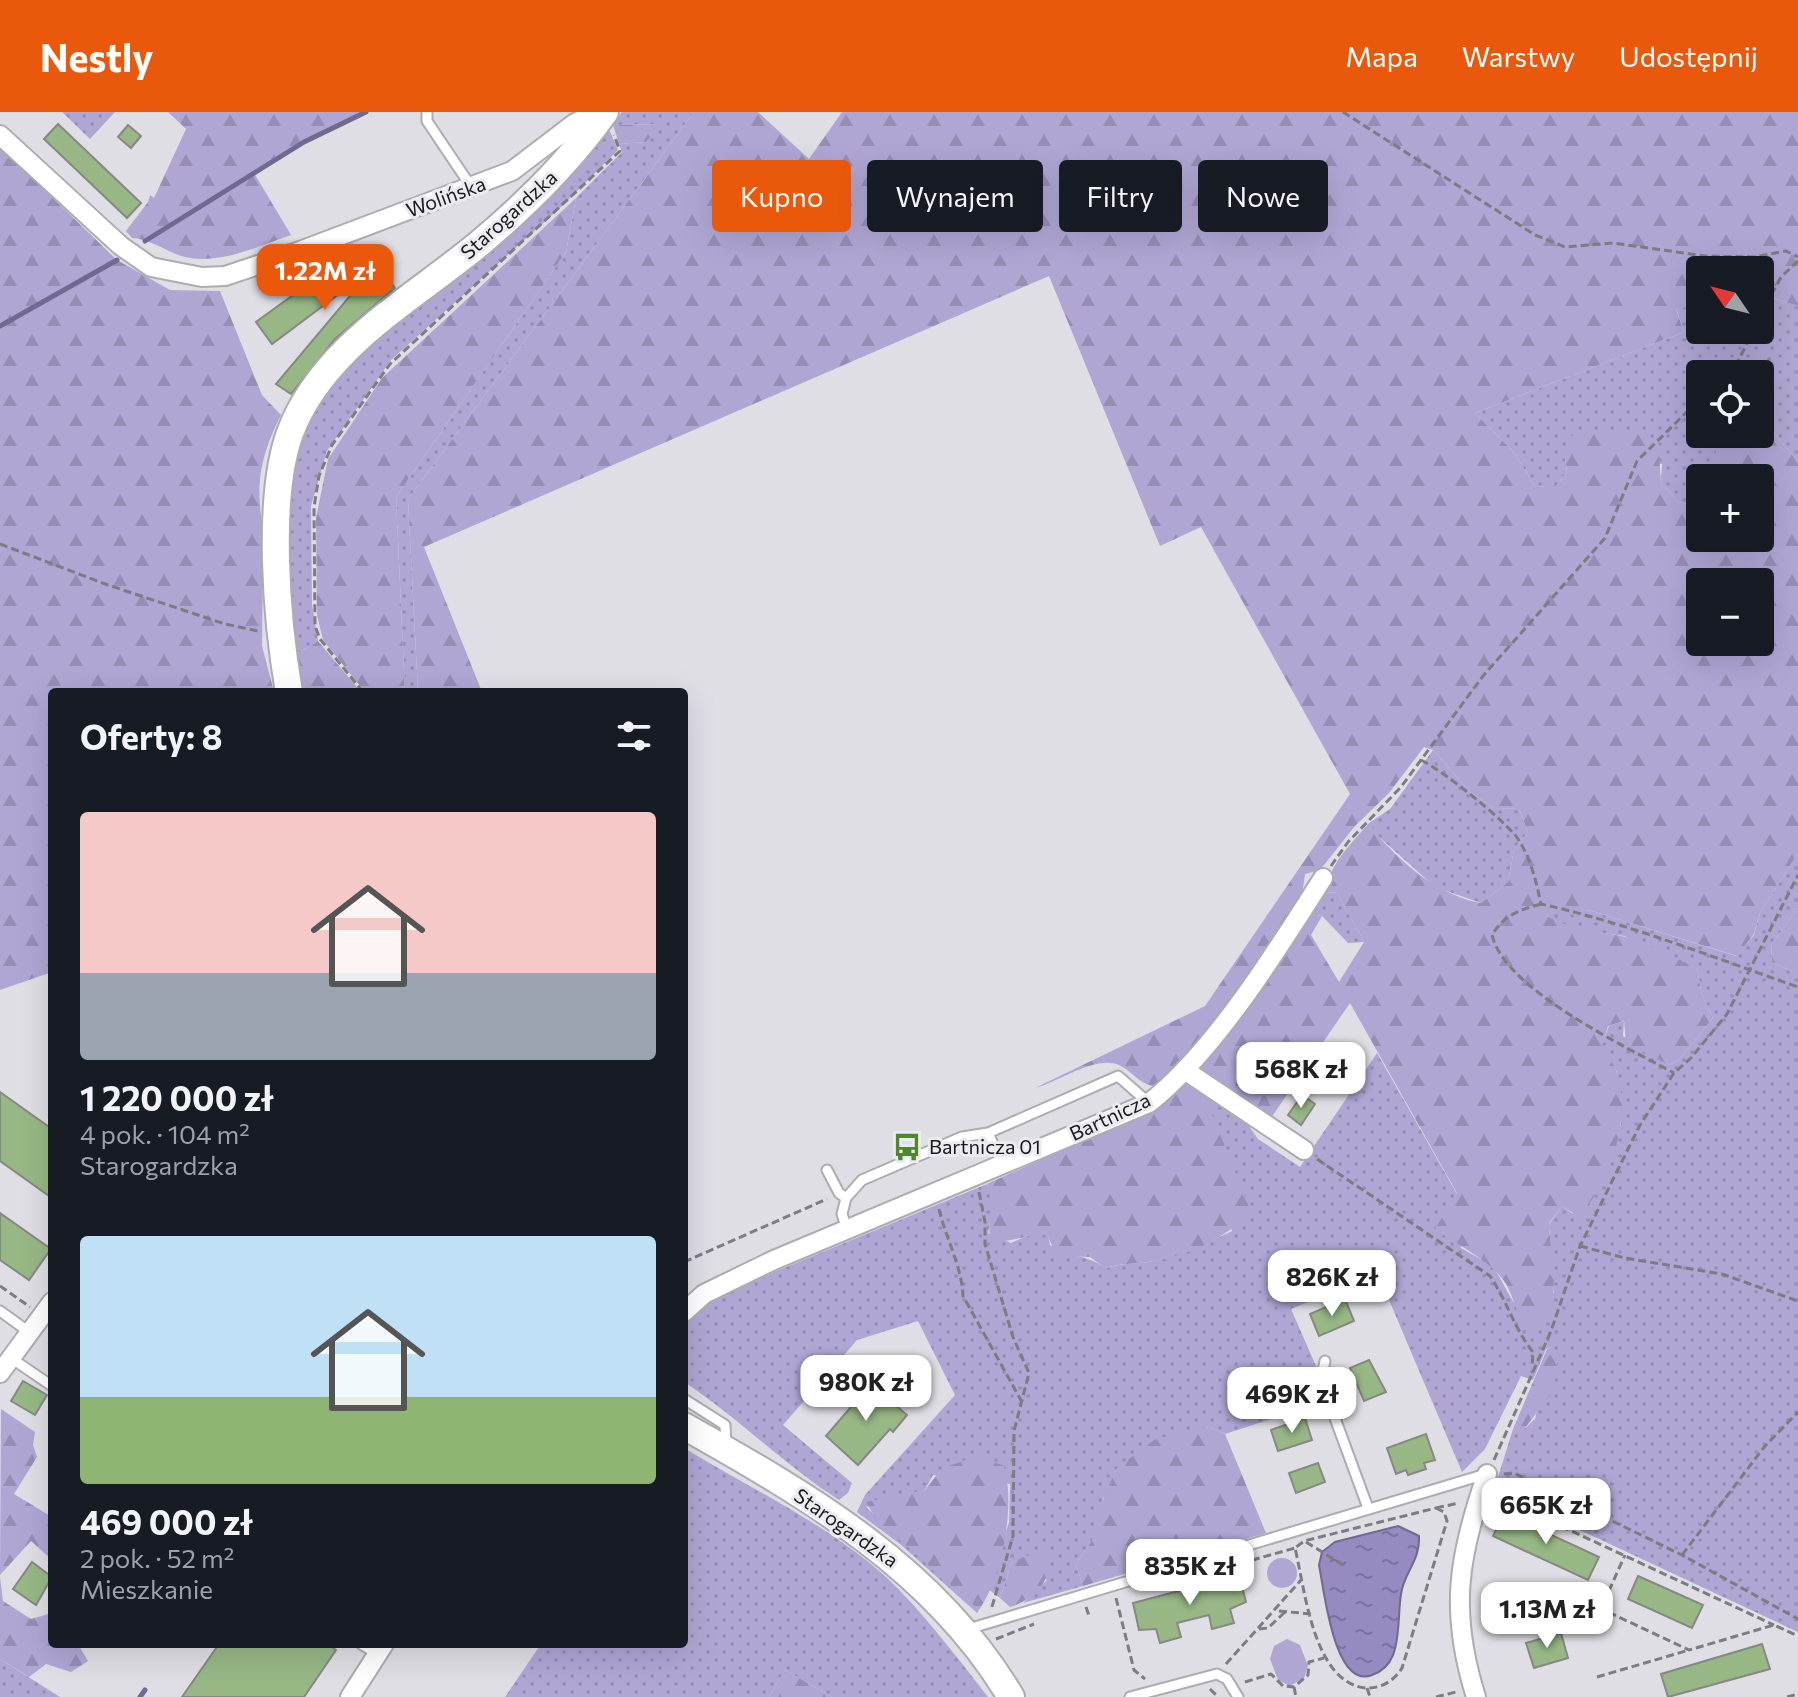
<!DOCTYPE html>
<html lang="pl">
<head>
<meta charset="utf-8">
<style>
  body { margin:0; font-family:Commissioner,sans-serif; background:#242831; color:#f1f3f6; height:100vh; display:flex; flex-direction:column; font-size:30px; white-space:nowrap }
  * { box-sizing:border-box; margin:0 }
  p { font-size:26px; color:#9ea1a6 }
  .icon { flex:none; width:44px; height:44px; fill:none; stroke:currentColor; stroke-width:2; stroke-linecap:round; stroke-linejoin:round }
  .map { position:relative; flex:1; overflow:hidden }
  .sheet { position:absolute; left:48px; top:576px; width:640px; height:960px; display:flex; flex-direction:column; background:#171b24; border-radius:8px; box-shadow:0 8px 32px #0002 }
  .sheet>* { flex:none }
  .guide { position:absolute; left:712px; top:48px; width:760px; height:72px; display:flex; gap:16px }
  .needle { width:52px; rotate:305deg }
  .controls { position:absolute; left:1686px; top:144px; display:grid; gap:16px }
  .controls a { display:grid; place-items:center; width:88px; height:88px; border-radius:8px; background:#171b24; box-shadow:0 8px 32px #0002; font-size:40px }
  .price { position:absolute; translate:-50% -68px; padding:0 18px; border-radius:16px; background:#fff; color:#222; font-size:26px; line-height:52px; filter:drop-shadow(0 2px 4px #0008) }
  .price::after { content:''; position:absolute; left:50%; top:48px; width:24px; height:18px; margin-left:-12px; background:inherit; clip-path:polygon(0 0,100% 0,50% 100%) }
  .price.on { background:#ea580c; color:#fff }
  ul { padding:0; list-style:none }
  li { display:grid; align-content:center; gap:16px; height:424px; padding:0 32px }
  li span { display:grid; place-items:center; height:248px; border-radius:8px; color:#555 }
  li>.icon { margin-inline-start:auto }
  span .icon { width:144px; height:144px; fill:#fffc; stroke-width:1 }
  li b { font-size:34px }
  h2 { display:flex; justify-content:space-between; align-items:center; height:96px; padding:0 32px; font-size:34px }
  .pill { padding:0 28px; border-radius:8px; background:#171b24; box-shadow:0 8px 32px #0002; font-size:28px; line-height:72px }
  .pill.on { background:#ea580c; color:#fff }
  header { display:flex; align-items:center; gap:48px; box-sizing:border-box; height:112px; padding:0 40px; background:#ea580c; color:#fff }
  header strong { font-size:38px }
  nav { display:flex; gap:44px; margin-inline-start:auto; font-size:28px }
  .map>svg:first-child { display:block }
  .grass { fill:url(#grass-dots) }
  .forest { fill:url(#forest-firs); fill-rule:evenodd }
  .park { fill:#afa6d4 }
  .water { fill:url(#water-ripples); stroke:#716990; stroke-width:2 }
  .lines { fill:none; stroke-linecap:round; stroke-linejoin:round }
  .stream { stroke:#716990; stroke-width:5 }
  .building { fill:#97b885; stroke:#858883; stroke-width:2 }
  .service-casing { stroke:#adacb2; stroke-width:13 }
  .minor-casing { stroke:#adacb2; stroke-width:22 }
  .secondary-casing { stroke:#adacb2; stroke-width:30 }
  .path { stroke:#7d7c80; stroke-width:3; stroke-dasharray:8 4; stroke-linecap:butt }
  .service { stroke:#fff; stroke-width:9 }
  .minor { stroke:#fff; stroke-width:18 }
  .secondary { stroke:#fff; stroke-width:26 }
  .labels { text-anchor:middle; stroke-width:6; stroke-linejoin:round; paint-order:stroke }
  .street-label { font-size:20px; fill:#1a1a1c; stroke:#ecebf1 }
  .poi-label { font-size:20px; fill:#1a1a1c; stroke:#ecebf1; text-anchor:start }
</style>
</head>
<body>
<header>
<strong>Nestly</strong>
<nav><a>Mapa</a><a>Warstwy</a><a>Udostępnij</a></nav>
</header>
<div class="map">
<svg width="1798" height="1585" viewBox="0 0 1798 1585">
  <defs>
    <pattern id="grass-dots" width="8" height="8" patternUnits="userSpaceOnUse" patternTransform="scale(2)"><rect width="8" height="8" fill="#afa6d4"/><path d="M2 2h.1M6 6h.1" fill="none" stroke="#968eb5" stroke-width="1.8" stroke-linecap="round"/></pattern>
    <pattern id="forest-firs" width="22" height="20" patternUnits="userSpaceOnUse" patternTransform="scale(2)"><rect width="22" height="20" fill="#afa6d4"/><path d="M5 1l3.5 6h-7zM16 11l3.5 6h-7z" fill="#968eb5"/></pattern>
    <pattern id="water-ripples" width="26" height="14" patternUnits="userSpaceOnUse" patternTransform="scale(2)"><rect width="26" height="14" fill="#968bc1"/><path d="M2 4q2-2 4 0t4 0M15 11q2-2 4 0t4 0" fill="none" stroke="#7a719c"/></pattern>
  </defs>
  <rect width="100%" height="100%" fill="#dfdee4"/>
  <path class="grass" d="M62,0H115L90,27Z
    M622,0H694L408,387L418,580H405L396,385L566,140L576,86L622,40L619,32L646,30L658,12L613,13Z
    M607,13L618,38L561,95L391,248L327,339L311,394L312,492L318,529L296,542C290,475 279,402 298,336C320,261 395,209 450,158C502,110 555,62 607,13Z
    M1760,182L1798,194V350L1770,316L1771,246L1742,255L1739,262H1700V322H1713L1721,365L1700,366V394L1678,390L1661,370L1662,352L1565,344L1567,360L1557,373L1536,375L1511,337L1475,301L1684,220L1676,196L1700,193V218H1760Z
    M1433,638L1470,680L1494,696L1519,697L1528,720L1514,738L1508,770L1481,791L1435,775L1378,724L1369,711L1390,697Z
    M1798,741V796L1771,833L1772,850L1798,862V1520L1494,1378L1513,1317L1522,1319L1535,1307L1552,1235L1546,1237L1533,1268L1521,1264L1485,1337L1462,1360L1378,1162L1291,1197L1316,1254L1311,1264L1292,1263L1291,1276L1315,1281L1318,1292L1225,1322L1206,1314L1103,1386L1100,1417L1076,1452L1083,1474L1023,1491L1047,1468L1020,1448L1012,1450L1000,1486L988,1477L1009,1410L1010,1372L933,1363L925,1378L866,1395L979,1498L977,1501L900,1432L857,1400L865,1383L955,1283L918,1209L857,1228L783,1313L852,1371L848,1381L839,1388C784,1353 739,1306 684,1270V1213L702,1195L726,1180L987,1072L994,1088L988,1121L1011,1131L1033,1121L1048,1123L1050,1133C1070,1145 1087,1143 1106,1156C1121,1151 1134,1152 1149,1150C1177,1145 1207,1132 1232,1119L1201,975L1237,997L1258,1027L1300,1055L1377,941L1457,1082L1461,1136L1493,1154L1514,1191L1554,1181L1549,1112L1562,1094L1573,1102L1621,1013L1617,960L1601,934L1609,914L1624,909L1623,924L1669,953L1679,948L1713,906L1702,883L1697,857L1624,824L1569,816L1547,804L1553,793L1592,799L1736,844L1754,823L1760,801Z
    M1326,780L1337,781L1364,830L1348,831L1322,804L1311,802Z
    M684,1336C750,1376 827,1412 885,1464C923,1500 956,1544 988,1585H832L785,1558L769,1585H505L541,1532H684Z
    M0,1547L60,1585H0Z"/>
  <path class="forest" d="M168,0H366L304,30L254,61L291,123C259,134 220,153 185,145C166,140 151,127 132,126L126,119L148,90L150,83L154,86L186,17Z
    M694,0H758L809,47L842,0H1798V194L1760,182V158H1700V193L1676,197L1684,220L1475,301L1511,337L1536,375L1557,373L1567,360L1565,344L1569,324L1621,317L1642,323L1659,342L1661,370L1678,390L1700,394V426H1760V366H1720L1713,322H1760V262H1739L1757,238L1771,246L1770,316L1798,350V741L1760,801L1754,822L1737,844L1592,799L1553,794L1547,804C1572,818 1594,818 1621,824C1648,830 1673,844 1697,857L1702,883L1713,906L1679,948L1669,953L1626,931L1624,909L1608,914L1602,934C1606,942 1614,952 1617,961C1632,1008 1610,1069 1579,1105L1562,1094L1549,1111C1550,1145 1565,1192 1537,1218C1517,1215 1515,1186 1506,1172C1490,1147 1459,1135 1435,1117L1457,1081L1350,891L1271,1006L1197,956L1311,802L1322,804L1311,823L1339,870L1364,830L1337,781L1326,780C1329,752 1351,732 1369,711C1375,716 1376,721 1380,726C1407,756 1442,784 1481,791L1508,770L1514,738L1528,720L1519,697L1494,696L1470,680L1433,638L1424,635L1389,681L1355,714L1320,758L1305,762L1302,784L1226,900L1157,974C1140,974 1134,960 1119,953C1095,943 1059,970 1035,976L1205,894L1350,682L1201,415L1160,434L1049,164L424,435L482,580H418L408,387ZM1700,470H1760V530H1700Z
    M658,12L660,14L646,30L619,32L613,13Z
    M0,35L117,148L170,178L220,179L262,283L281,303C253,358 257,385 267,444L263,445L262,534L274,580H52V860L0,878Z
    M576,86L566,140L396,385L405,580H365L323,528L317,503L316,406L328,347L382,266Z
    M318,529L361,580H300L296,542Z
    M1798,796V862L1772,850L1771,833Z
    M1187,967L1201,975L1250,1097C1230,1127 1184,1145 1148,1150C1133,1152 1121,1151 1105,1156L1090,1145L1057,1144L1047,1123C1027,1121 1013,1131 992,1129C984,1112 997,1096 987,1072L1147,1000Z
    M1552,1235L1558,1242L1554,1278L1522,1320L1513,1317L1547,1237Z
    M1,1297L35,1320L33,1333L37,1345L14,1382L52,1405V1448L31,1429L0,1463Z
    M1206,1314L1225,1322L1266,1421L1083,1474L1076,1452L1099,1418L1095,1407L1116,1357L1154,1328Z
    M979,1344L1004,1354C1016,1393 1002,1465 979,1498L876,1407L866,1390L925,1378L942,1356Z
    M1039,1439L1046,1441C1057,1465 1033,1489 1010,1495L1000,1486L1012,1450Z
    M0,1465L3,1489L31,1507L52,1501V1532H78L88,1549L71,1560L46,1552L29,1565L0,1547Z
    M785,1558L832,1585H769Z"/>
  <path class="park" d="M1267 1461a15 15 0 1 1 30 0a15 15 0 1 1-30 0Z
    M1287,1527L1300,1533L1308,1554L1304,1566L1290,1574L1278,1568L1270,1547L1274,1534Z"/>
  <path class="water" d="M1398,1414L1419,1424C1420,1450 1404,1460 1401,1482C1398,1501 1400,1526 1393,1543C1389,1553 1381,1560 1372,1563C1334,1578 1324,1477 1319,1453L1322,1440L1335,1430Z"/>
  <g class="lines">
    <path class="stream" d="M145,129L304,30L366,0
      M0,214L117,148
      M140,1585L145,1578"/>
  </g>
  <path class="building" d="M58,12L141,91L127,106L44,27Z
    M128,13L141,24L131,36L118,25Z
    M347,144L353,152L359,147L369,161L379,153L395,176L335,227L291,282L276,272L355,178L351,173L272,232L256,210Z
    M0,980L52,1017V1086L0,1049Z
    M1302,983L1315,992L1301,1013L1288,1003Z
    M0,1101L51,1137L29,1168L0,1148Z
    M1345,1187L1354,1209L1319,1224L1310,1202Z
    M1369,1248L1386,1280L1364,1289L1350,1256Z
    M23,1269L47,1283L35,1303L11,1289Z
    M868,1269L907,1303L893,1320L890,1317L858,1353L826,1324L857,1288L854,1285Z
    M1305,1306L1312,1328L1278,1339L1271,1318Z
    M1426,1322L1435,1348L1424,1351L1426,1357L1408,1363L1406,1358L1396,1362L1387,1336Z
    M1318,1351L1325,1370L1296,1381L1289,1361Z
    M1504,1401L1599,1445L1588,1468L1493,1424Z
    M32,1450L52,1465L36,1493L13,1477Z
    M1239,1463L1246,1490L1230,1497L1234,1511L1212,1517L1209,1503L1177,1511L1181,1525L1160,1531L1156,1517L1139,1518L1133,1491Z
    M1638,1464L1703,1493L1692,1516L1628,1487Z
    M1561,1521L1568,1546L1534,1556L1526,1531Z
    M219,1532H327L336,1538L304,1585H182Z
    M1762,1532L1770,1557L1668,1585L1661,1562Z"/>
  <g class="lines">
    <defs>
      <path id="service" d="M427,0V9L472,76
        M988,1021L1003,1053
        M827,1058L839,1081L846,1086
        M847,1117L842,1102L846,1086L862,1068L962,1025L988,1021L1118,964L1149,991
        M0,1199L29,1220
        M11,1246L52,1274
        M1325,1249L1321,1268L1368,1396
        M684,1287L725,1313L726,1334
        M965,1518L1486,1362
        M361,1532L377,1542
        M1130,1585L1217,1562L1227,1567L1238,1585"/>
      <path id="minor" d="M0,23L121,134L151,155L202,165L225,164L300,139L512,59L575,11L598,0
        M1186,959L1304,1038
        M684,1200L704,1182L774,1148L1149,991C1214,940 1278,837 1323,766
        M0,1261L52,1190
        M350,1585L384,1532
        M1476,1585C1449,1500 1458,1444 1487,1362"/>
      <path id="secondary" d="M289,580C277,511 266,387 290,321C322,235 413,187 480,131C528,91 569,50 605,0
        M684,1314C810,1385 935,1457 1011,1585"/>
    </defs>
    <use href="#service" class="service-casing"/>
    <use href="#minor" class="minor-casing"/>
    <use href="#secondary" class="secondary-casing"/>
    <path class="path" d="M1343,0L1535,123L1565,135L1613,131L1705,144L1754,145L1786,139L1798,145
      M1760,204L1781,165L1798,149
      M1726,262L1737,251L1754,218
      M0,432L108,473L225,512L258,519
      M363,580L320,527L315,514L314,395L319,364L332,333L390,252L620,39L614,23
      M1421,648C1442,658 1505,708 1518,727C1531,747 1536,769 1541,792C1630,812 1712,845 1798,875
      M1331,754L1348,730L1401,675L1483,564L1605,426L1637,349L1700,287
      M1541,792C1519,798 1504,803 1492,823C1504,877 1626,935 1674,961
      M1317,1047L1490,1164C1507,1189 1515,1218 1533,1240L1532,1255
      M979,1080L985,1110V1132L1013,1225L1029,1261L1014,1319L1013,1424L991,1498
      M939,1097C946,1127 962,1155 963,1184L1022,1290
      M1580,1134L1625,1146L1722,1162L1798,1189
      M684,1150L827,1087
      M0,1174L30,1195
      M1494,1348L1551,1219L1580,1134L1640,1013L1674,961L1691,946L1727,902L1798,763
      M1504,1362L1514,1361L1682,1443L1798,1507
      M1496,1384L1774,1513
      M1436,1396L1444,1400L1447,1409L1402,1556C1395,1568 1381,1577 1366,1576C1313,1571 1305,1477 1295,1436L1304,1429Z
      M1436,1396L1459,1391
      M1306,1430L1343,1453L1341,1457
      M1682,1443L1765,1334L1798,1300
      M1171,1471L1295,1436
      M1576,1485L1689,1538L1774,1513L1798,1524
      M1116,1486L1134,1558L1145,1567
      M1086,1495L1089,1504
      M1279,1499L1311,1502
      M1599,1501L1625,1443
      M1259,1517L1268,1516L1285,1500
      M996,1527L1034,1512
      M1226,1552L1301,1468
      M1597,1565L1689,1538
      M1245,1570L1271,1562L1283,1574L1294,1575L1308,1563L1309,1550L1324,1546
      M1294,1575L1296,1585
      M1367,1576L1370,1585
      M1210,1577L1218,1585
      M1436,1585L1456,1580
      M1787,1585L1798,1582"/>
    <use href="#service" class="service"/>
    <use href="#minor" class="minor"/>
    <use href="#secondary" class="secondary"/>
  </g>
  <defs>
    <symbol id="bus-bare" viewBox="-9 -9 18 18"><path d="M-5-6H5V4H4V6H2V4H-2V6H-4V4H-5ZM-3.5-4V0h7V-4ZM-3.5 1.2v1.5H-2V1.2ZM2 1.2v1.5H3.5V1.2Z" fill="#4f8824" stroke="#ecebf1" stroke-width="2.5" paint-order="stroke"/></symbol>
  </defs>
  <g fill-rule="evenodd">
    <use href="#bus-bare" x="887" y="1015" width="40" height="40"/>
  </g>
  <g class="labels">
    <g class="street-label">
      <text transform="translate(446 85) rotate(-20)" y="7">Wolińska</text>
      <text transform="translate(509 103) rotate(-42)" y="7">Starogardzka</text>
      <text transform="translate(1110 1005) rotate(-25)" y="7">Bartnicza</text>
      <text transform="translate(846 1416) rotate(35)" y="7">Starogardzka</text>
    </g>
    <g class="poi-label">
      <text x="929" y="1042">Bartnicza 01</text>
    </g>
  </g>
</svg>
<div class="controls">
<a><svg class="needle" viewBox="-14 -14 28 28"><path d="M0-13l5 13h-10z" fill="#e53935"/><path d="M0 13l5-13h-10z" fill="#9ea1a6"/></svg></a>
<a><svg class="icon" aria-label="locate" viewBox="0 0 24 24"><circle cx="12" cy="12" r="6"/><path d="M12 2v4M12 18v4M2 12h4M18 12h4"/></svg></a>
<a>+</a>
<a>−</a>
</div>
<b class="price on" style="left:325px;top:200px">1.22M zł</b>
<b class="price" style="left:1301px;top:998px">568K zł</b>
<b class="price" style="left:1332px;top:1206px">826K zł</b>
<b class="price" style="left:866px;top:1311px">980K zł</b>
<b class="price" style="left:1292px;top:1323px">469K zł</b>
<b class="price" style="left:1546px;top:1434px">665K zł</b>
<b class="price" style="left:1190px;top:1495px">835K zł</b>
<b class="price" style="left:1547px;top:1538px">1.13M zł</b>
<div class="guide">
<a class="pill on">Kupno</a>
<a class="pill">Wynajem</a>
<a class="pill">Filtry</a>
<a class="pill">Nowe</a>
</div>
<section class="sheet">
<h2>Oferty: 8<svg class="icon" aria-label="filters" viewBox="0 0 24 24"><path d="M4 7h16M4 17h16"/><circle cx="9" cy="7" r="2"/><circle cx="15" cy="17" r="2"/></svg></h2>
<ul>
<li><span style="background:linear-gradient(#f6c9c9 65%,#9aa5b1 0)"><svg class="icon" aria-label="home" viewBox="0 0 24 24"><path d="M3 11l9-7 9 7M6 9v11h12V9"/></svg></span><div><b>1 220 000 zł</b><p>4 pok. · 104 m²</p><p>Starogardzka</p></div></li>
<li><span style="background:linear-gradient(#bfe0f5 65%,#8fb573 0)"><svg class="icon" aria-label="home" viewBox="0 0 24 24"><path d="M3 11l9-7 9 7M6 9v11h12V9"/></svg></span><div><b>469 000 zł</b><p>2 pok. · 52 m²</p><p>Mieszkanie</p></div></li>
</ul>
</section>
</div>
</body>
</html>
